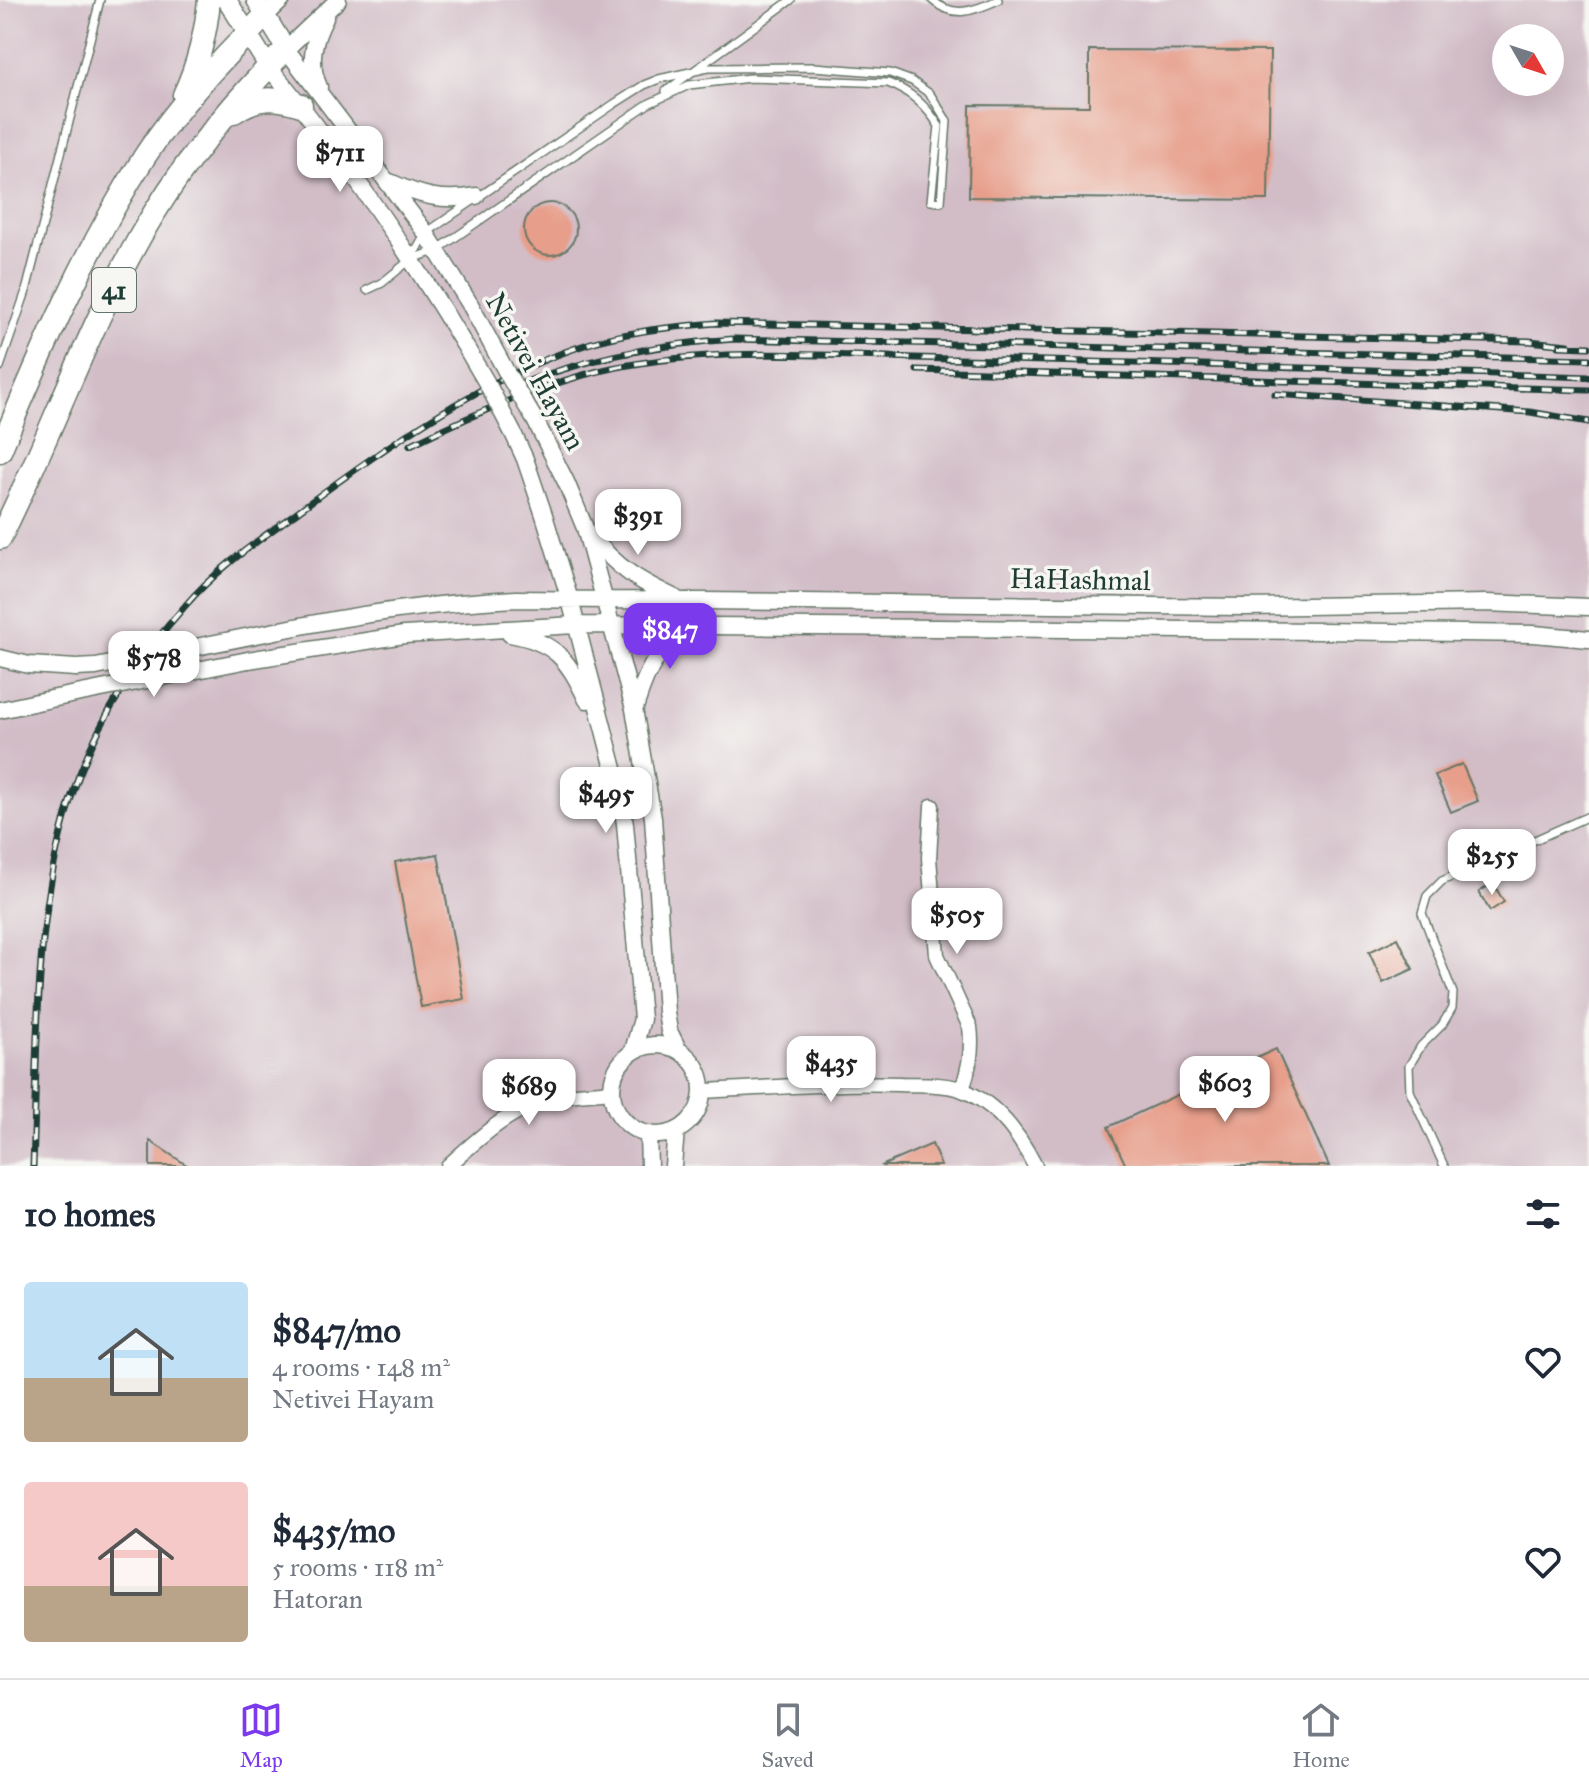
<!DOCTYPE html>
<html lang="en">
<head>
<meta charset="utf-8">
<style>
  body { margin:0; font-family:"IM FELL Great Primer",serif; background:#f2f2f3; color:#1f2937; height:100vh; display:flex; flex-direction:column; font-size:30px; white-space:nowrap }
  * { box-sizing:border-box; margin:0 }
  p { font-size:26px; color:#747a83 }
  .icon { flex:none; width:44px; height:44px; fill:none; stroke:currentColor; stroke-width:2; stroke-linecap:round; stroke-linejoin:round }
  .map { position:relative; height:1166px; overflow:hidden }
  .drawer { display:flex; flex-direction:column; background:#fff; flex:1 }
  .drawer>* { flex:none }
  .needle { width:52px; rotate:129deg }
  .tools { position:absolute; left:1492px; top:24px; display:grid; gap:16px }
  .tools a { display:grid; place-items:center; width:72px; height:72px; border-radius:50%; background:#fff; box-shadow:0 8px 32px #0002; font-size:40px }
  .price { position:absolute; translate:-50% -68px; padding:0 18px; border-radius:16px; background:#fff; color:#222; font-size:26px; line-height:52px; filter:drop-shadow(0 2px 4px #0008) }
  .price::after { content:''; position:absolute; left:50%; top:48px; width:24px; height:18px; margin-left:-12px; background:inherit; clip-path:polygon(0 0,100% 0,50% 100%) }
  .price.current { background:#7c3aed; color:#fff }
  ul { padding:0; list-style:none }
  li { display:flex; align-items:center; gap:24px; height:200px; padding:0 24px }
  li span { display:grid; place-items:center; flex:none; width:224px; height:160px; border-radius:8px; color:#555 }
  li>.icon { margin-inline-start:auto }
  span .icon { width:96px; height:96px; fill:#fffc; stroke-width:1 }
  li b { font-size:34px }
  h2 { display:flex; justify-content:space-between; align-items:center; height:96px; padding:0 24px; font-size:34px }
  .tabs { display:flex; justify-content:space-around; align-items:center; height:112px; border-top:2px solid #e0e1e3; background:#fff; font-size:22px; color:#747a83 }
  .tabs a { display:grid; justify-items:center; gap:4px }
  .tabs .current { color:#7c3aed }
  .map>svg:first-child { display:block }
  .industrial { fill:#d2bdc7; fill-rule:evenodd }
  .building { fill:#e79e8a }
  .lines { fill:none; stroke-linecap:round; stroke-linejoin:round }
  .service-casing { stroke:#667767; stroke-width:10 }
  .minor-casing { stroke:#667767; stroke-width:17 }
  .tertiary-casing { stroke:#667767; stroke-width:19 }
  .secondary-casing { stroke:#667767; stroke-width:21 }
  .trunk-casing { stroke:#667767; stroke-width:25 }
  .service { stroke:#fff; stroke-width:7 }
  .minor { stroke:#fff; stroke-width:14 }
  .tertiary { stroke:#fff; stroke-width:16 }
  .secondary { stroke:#fff; stroke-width:18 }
  .trunk { stroke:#fff; stroke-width:22 }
  .rail-casing { stroke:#1f3d34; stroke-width:7 }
  .rail { stroke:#f6f6f2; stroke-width:4; stroke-dasharray:12; stroke-linecap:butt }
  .tertiary-bridge-casing { stroke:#667767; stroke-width:19; stroke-linecap:butt }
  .tertiary-bridge { stroke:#fff; stroke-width:16 }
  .labels { text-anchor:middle; stroke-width:7; stroke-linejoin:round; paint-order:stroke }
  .shield { fill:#f6f6f2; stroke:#60746d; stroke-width:2 }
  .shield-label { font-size:26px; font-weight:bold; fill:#1f3d34 }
  .street-label { font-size:28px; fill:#1f3d34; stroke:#f6f6f2 }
</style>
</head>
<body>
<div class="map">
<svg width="1589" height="1166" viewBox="0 0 1589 1166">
  <rect width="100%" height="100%" fill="#f6f6f2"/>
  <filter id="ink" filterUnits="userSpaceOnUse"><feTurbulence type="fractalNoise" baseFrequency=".0125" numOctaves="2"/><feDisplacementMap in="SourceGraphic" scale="16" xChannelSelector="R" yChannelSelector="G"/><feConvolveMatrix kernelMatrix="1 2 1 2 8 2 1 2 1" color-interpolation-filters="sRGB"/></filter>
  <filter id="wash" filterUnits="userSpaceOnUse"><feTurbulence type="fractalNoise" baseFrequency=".006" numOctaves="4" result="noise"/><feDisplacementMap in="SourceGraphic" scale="32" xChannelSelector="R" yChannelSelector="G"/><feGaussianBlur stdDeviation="1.8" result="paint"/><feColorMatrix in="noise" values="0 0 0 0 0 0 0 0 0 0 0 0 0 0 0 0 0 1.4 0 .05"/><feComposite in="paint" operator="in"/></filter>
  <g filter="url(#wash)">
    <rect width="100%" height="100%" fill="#ebe3c5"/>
    <path class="industrial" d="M0,0H1589V1166H0ZM1506,38H1550V82H1506Z"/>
    <g id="blocks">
      <path class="building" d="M1089,50L1270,51L1268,200L969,197L970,105L1089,106Z
        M524 229a26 26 0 1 1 52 0a26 26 0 1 1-52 0Z
        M1462,764L1478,801L1451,812L1435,775Z
        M438,854L464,999L421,1007L395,862Z
        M1493,883L1504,902L1490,911L1479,892Z
        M1398,938L1413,969L1383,983L1369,952Z
        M1276,1049L1329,1166H1126L1108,1127Z
        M150,1141L188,1166H150Z
        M932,1144L941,1166H881Z"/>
    </g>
  </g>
  <g filter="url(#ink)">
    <use href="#blocks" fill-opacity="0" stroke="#667767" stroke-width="2"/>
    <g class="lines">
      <defs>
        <path id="service" d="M932,0C953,19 974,11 998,0
          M666,91L791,0
          M367,290L382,283L410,260L437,250L648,104L689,85L750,78L888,83C910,91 926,105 939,126L931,201L941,202L947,121L930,94L912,81L890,73L814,67L708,68L659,79L644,85L614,104L426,233L412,258
          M0,367L26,291L100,0
          M1444,1166L1410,1091L1409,1066L1421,1046L1442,1025L1452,1008L1453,993L1422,913L1427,896L1442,881L1589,816"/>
        <path id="minor" d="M932,806L929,858L937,955L970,1027C973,1050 969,1068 962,1090
          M703,1091C768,1088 834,1082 899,1084C919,1085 941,1083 960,1089C996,1102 1019,1134 1035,1166
          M448,1166C481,1136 516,1103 562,1096C578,1093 595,1093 612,1091"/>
        <path id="tertiary" d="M338,0L286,49L426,233L471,306L508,375
          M264,17L282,0
          M268,66C351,165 424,274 488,385
          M319,87C308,62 313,41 325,18
          M390,182C420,196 443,202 476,196
          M536,422L566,482L585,528L634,709L653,818L666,1012L669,1031L678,1049
          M513,433L525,459L544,515L570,600L619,788L625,824L642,1019L633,1051
          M592,537C618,569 639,581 675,598
          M271,632C352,615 433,603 516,599L1245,607L1487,603L1589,607
          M510,634C556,642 568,660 587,700
          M0,658L29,665L76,668
          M248,660L404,635L575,625L1320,631L1534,634L1589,639
          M635,708C649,663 656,653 694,625
          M0,710L51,699
          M612 1090a45 45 0 1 1 90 0a45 45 0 1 1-90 0Z
          M648,1134L649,1166
          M673,1166L676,1131"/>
        <path id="secondary" d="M227,0L268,66
          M256,0L286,49"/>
        <path id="trunk" d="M184,95C198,65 206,33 209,0
          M234,112C256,96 275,97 301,105
          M0,451C42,350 86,248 145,156C178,105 222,59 264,17
          M0,538C50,438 86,332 141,235C180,167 230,105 286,49"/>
      </defs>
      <use href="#service" class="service-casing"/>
      <use href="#minor" class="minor-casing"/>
      <use href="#tertiary" class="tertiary-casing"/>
      <use href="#secondary" class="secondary-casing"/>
      <use href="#trunk" class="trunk-casing"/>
      <use href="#service" class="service"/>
      <use href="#minor" class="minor"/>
      <use href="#tertiary" class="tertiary"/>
      <use href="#secondary" class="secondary"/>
      <use href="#trunk" class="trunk"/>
      <defs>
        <path id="rail" d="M1559,346L1589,347
          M917,370L1589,390
          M511,388C584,358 656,344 734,339L1589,359
          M1275,394L1530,412L1589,422
          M410,445C471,415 546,382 612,368C724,345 842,357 955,359C1167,363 1378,370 1589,377
          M33,1166C38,1045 33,915 71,798C94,727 135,662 185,606C218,567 261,539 301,509C385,447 474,384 573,349C619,332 668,327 716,323L1529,341L1568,345"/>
      </defs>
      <use href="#rail" class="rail-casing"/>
      <use href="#rail" class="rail"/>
      <defs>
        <path id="tertiary-bridge" d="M508,375L536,422
          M488,385L513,433
          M76,668L96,667L271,632
          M51,699L248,660"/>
      </defs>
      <use href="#tertiary-bridge" class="tertiary-bridge-casing"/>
      <use href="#tertiary-bridge" class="tertiary-bridge"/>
    </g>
  </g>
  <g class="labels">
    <rect class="shield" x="92" y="268" width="44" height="44" rx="6"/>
    <g class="shield-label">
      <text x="114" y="299">41</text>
    </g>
    <g class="street-label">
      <text transform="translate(536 371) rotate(61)" y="10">Netivei Hayam</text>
      <text transform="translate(1080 579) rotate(1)" y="10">HaHashmal</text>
    </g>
  </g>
</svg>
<div class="tools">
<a><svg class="needle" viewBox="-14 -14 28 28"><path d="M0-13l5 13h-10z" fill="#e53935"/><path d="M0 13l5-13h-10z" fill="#747a83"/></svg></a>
</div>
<b class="price" style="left:340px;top:194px">$711</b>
<b class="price" style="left:638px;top:557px">$391</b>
<b class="price current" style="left:670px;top:671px">$847</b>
<b class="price" style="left:154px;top:699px">$578</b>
<b class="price" style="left:606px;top:835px">$495</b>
<b class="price" style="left:1492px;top:897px">$255</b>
<b class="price" style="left:957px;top:956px">$505</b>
<b class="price" style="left:831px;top:1104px">$435</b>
<b class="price" style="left:1225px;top:1124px">$603</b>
<b class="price" style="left:529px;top:1127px">$689</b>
</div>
<section class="drawer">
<h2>10 homes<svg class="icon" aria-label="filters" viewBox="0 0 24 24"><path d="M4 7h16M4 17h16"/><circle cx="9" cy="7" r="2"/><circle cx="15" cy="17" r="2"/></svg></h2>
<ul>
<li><span style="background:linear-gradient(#bfe0f5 60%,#b9a48a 0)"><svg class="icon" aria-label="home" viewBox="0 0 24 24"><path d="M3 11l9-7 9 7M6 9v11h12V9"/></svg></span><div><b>$847/mo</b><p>4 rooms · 148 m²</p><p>Netivei Hayam</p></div><svg class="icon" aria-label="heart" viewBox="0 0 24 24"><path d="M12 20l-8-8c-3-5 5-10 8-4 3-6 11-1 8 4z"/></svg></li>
<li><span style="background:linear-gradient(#f6c9c9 65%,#b9a48a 0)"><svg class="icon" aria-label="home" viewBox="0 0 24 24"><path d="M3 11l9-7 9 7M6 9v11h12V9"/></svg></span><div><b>$435/mo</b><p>5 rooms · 118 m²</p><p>Hatoran</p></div><svg class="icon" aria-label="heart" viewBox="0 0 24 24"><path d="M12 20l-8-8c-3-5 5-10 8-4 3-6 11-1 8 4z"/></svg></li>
</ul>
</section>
<nav class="tabs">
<a class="current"><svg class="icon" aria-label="map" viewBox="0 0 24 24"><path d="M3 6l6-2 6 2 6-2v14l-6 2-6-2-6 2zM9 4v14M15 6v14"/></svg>Map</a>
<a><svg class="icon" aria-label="saved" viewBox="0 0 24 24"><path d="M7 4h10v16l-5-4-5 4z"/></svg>Saved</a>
<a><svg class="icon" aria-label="home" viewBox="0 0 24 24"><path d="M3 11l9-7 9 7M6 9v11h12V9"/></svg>Home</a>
</nav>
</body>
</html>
